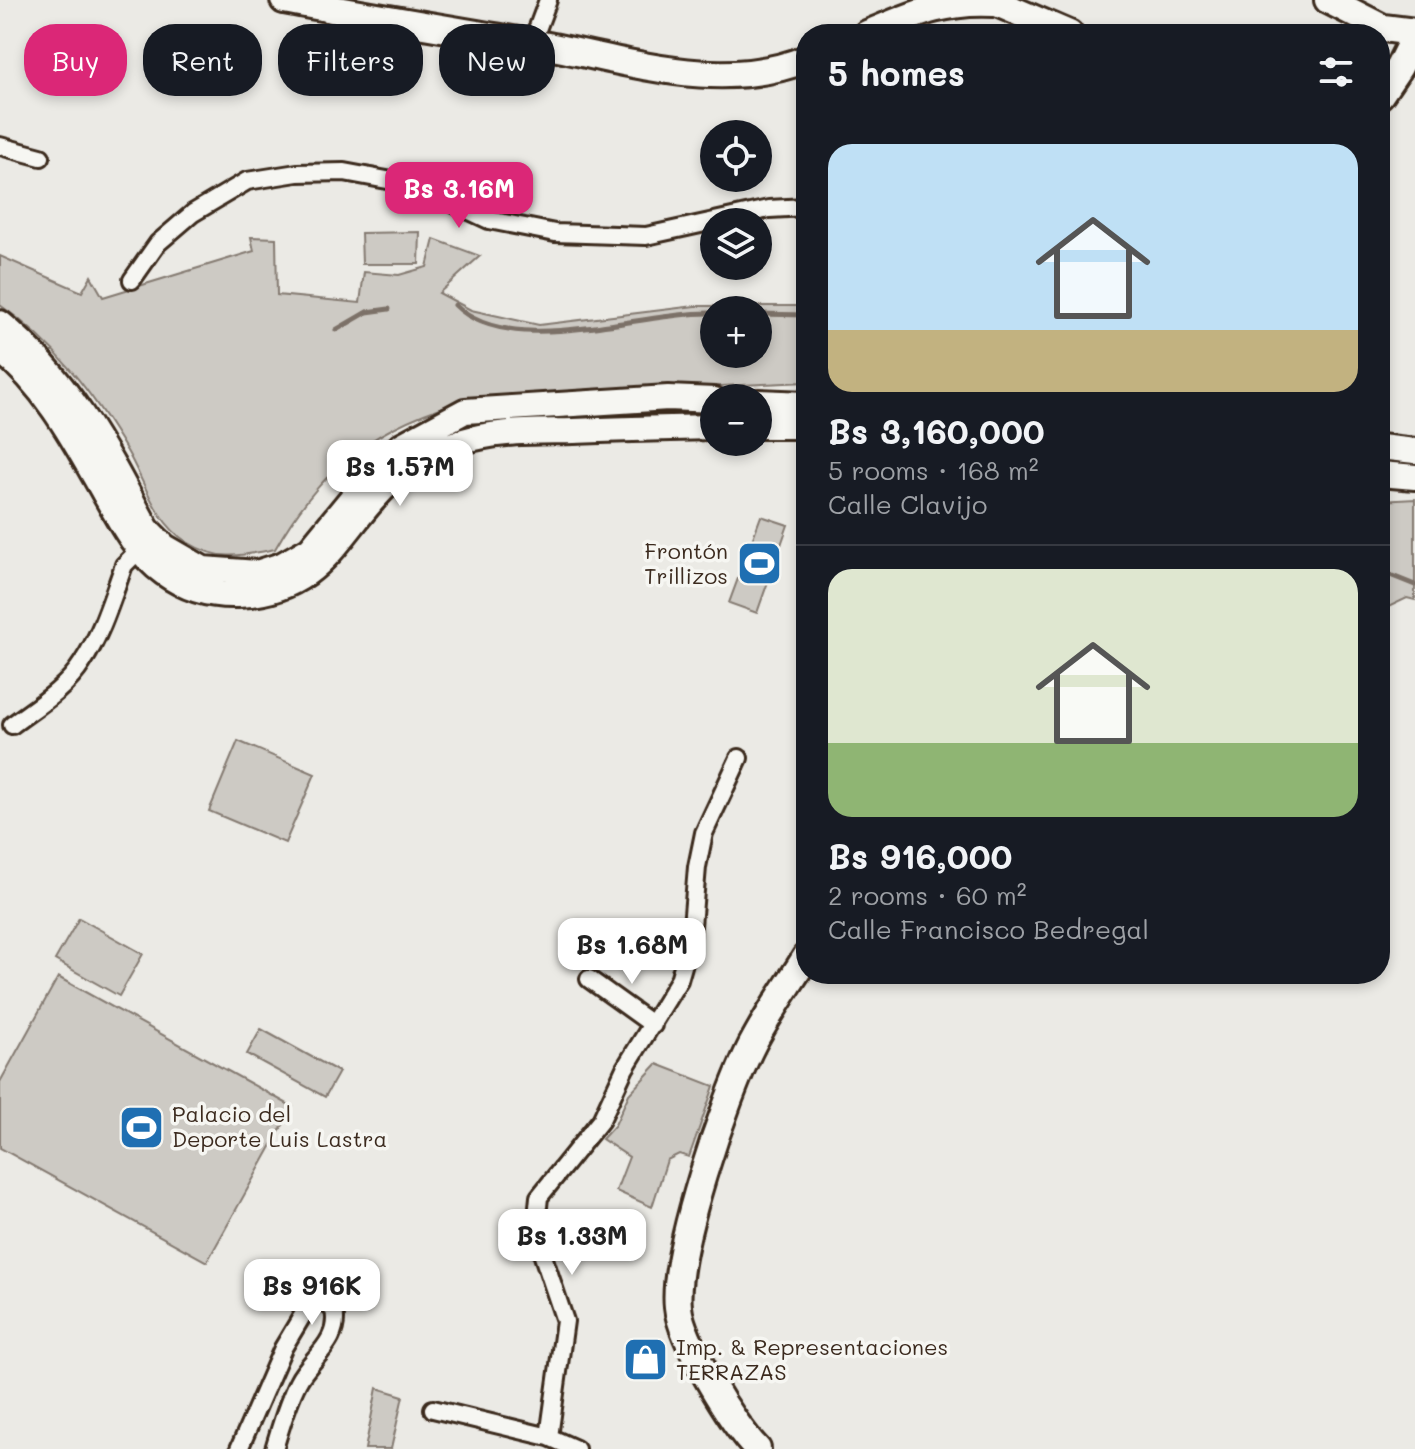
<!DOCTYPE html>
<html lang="en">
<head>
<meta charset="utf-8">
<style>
  body { margin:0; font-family:Mali,sans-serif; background:#20242c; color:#f1f3f6; height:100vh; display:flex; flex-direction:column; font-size:30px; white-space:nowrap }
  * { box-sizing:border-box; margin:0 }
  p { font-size:26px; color:#9ea1a6 }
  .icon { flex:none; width:44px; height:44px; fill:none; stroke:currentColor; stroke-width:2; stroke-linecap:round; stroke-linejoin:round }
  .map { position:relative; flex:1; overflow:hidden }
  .details { position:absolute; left:796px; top:24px; width:594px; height:960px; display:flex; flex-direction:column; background:#171b24; border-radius:32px; box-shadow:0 4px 12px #0003 }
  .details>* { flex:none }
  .top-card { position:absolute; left:24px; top:24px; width:652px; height:72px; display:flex; gap:16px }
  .buttons { position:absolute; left:700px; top:120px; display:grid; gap:16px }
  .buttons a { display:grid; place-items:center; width:72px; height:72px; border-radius:50%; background:#171b24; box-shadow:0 4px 12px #0003; font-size:40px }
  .price { position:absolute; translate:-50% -68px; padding:0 18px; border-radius:16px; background:#fff; color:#222; font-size:26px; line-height:52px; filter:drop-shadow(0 2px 4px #0008) }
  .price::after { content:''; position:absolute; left:50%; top:48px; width:24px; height:18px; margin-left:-12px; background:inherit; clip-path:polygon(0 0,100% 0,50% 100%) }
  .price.active { background:#db2777; color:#fff }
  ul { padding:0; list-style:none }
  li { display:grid; align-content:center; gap:16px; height:424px; padding:0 32px }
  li+li { border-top:2px solid #363941 }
  li span { display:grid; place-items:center; height:248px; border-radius:24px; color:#555 }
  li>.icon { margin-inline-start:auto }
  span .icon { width:144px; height:144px; fill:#fffc; stroke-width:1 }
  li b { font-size:34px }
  h2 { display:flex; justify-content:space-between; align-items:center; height:96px; padding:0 32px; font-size:34px }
  .tag { padding:0 28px; border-radius:32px; background:#171b24; box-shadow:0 4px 12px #0003; font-size:28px; line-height:72px }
  .tag.active { background:#db2777; color:#fff }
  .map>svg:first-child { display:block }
  .green { fill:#cdcac4; stroke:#847a71; stroke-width:2; fill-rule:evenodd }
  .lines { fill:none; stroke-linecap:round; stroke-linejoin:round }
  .stream { stroke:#7c7167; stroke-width:5 }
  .street-casing { stroke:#3b2a1e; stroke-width:22 }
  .secondary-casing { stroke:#3b2a1e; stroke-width:30 }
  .primary-casing { stroke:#3b2a1e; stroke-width:32 }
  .street { stroke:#f6f6f2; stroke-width:16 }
  .secondary { stroke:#f6f6f2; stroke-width:24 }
  .primary { stroke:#f6f6f2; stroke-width:26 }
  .labels { text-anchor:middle; stroke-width:7; stroke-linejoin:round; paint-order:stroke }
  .poi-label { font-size:22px; fill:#3b2a1e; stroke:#f6f6f2; text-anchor:start }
</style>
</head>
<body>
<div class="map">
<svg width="1415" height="1449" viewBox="0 0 1415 1449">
  <rect width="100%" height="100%" fill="#ebeae5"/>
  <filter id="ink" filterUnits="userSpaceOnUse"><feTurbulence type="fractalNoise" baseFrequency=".0125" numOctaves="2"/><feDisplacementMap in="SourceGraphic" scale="16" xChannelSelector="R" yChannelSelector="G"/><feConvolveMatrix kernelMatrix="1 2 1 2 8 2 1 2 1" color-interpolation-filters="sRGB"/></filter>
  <g filter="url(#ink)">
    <path class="green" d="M420,232L419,264H362L361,233Z
      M251,237L276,238L277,295L360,303L364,272L399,275L427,267L434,239L480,256L439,293L471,310L539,325L695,306H806V382L473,398C379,423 323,464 275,549C241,556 219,562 187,542C155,522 145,482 127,451C93,394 55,343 0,305V256L82,292L91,276L103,297L254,251ZM714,310H758V354H714Z
      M1415,499V600L1407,598L1380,611V501Z
      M761,516L788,525L757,613L729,603Z
      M238,741L315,774L285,843L209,811Z
      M79,918L143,954L119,996L55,960Z
      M58,977L293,1107L207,1262L0,1148V1082Z
      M261,1029L339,1072L325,1097L247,1054Z
      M657,1064L714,1086L689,1157L679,1154L667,1160L652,1207L616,1191L629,1157L602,1139L615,1125L629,1094Z
      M377,1388L403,1396L391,1449H365Z"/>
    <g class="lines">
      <path class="stream" d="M455,305C510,360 643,311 714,313
        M758,314L806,315
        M336,330L367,312L389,309
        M1380,571L1415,585"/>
      <defs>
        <path id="street" d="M532,43L548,0
          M0,146L41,157
          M132,280L158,243L193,213L247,181L297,173L344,172L414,185L489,220L555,233L646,236L769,209L806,207
          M12,725C36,707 66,689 82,663C102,633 112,598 124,565L133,556H145
          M589,979L653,1025
          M433,1409L549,1437L576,1449
          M549,1437L565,1321L539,1244L536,1226L539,1197L601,1120L625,1068L679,980L691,938L697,867L704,833L739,758
          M239,1449L283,1348L326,1276
          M274,1449C281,1426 287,1403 298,1382C310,1358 341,1342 334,1310L317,1295"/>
        <path id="secondary" d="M0,323C69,379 106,452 147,529L165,547L203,569L257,573L282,565L310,549L374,471L402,445L465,411L668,398L714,400
          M0,350C47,388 74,440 103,491C120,521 136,553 164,573C186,589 212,596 238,595C327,592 339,526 396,477C414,461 438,450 460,442C497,430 536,432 574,431C621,429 667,428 714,427
          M758,402L806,404
          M758,426H806
          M1380,447L1415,451
          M1380,474L1415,477"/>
        <path id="primary" d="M284,0C366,16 448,29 531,43C621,58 717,95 806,59
          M990,0L1069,34
          M1328,0L1383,28L1415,32
          M867,34C913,15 943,0 994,3
          M1380,95L1399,67L1415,35
          M757,1449C733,1425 681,1340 678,1307C672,1253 726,1096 752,1045C768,1014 788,986 806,957"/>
      </defs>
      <use href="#street" class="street-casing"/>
      <use href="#secondary" class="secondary-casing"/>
      <use href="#primary" class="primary-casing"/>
      <use href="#street" class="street"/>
      <use href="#secondary" class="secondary"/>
      <use href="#primary" class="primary"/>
    </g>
  </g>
  <defs>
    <symbol id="stadium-square" viewBox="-11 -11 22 22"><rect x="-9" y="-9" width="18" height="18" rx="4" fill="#1f6fb2" stroke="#f6f6f2"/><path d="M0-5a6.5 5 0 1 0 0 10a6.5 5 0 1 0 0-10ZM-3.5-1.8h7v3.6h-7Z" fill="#fff"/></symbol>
    <symbol id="shop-square" viewBox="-11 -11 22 22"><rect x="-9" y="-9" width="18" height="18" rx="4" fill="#1f6fb2" stroke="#f6f6f2"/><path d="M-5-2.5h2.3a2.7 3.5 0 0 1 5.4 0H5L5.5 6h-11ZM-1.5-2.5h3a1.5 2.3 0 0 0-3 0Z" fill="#fff"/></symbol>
  </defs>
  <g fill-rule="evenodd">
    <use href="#stadium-square" x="734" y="538" width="51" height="51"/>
    <use href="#stadium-square" x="116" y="1102" width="51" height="51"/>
    <use href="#shop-square" x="620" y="1334" width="51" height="51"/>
  </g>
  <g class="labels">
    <g class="poi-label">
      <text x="728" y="559" text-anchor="end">Frontón<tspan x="728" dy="25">Trillizos</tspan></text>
      <text x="172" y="1122">Palacio del<tspan x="172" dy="25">Deporte Luis Lastra</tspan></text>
      <text x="676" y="1355">Imp. &amp; Representaciones<tspan x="676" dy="25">TERRAZAS</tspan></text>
    </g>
  </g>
</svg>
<div class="buttons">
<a><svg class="icon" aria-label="locate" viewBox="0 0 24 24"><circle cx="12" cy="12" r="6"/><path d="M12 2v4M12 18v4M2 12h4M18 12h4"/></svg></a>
<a><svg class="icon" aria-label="layers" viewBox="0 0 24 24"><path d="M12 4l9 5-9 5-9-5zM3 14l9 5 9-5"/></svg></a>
<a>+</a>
<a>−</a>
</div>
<b class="price active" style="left:459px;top:230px">Bs 3.16M</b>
<b class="price" style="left:400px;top:508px">Bs 1.57M</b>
<b class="price" style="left:632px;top:986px">Bs 1.68M</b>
<b class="price" style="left:572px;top:1277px">Bs 1.33M</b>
<b class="price" style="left:312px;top:1327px">Bs 916K</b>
<div class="top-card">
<a class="tag active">Buy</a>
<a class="tag">Rent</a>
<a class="tag">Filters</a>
<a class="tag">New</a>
</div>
<section class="details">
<h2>5 homes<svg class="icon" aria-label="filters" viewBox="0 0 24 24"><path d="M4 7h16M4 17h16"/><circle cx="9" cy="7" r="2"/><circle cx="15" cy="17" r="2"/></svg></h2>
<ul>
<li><span style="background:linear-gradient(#bfe0f5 75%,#c2b280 0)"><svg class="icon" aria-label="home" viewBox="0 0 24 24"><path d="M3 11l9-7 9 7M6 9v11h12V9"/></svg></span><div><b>Bs 3,160,000</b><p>5 rooms · 168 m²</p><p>Calle Clavijo</p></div></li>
<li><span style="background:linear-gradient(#dfe7d0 70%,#8fb573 0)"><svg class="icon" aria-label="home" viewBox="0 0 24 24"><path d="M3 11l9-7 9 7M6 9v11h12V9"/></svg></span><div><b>Bs 916,000</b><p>2 rooms · 60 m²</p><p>Calle Francisco Bedregal</p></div></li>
</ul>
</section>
</div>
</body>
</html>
